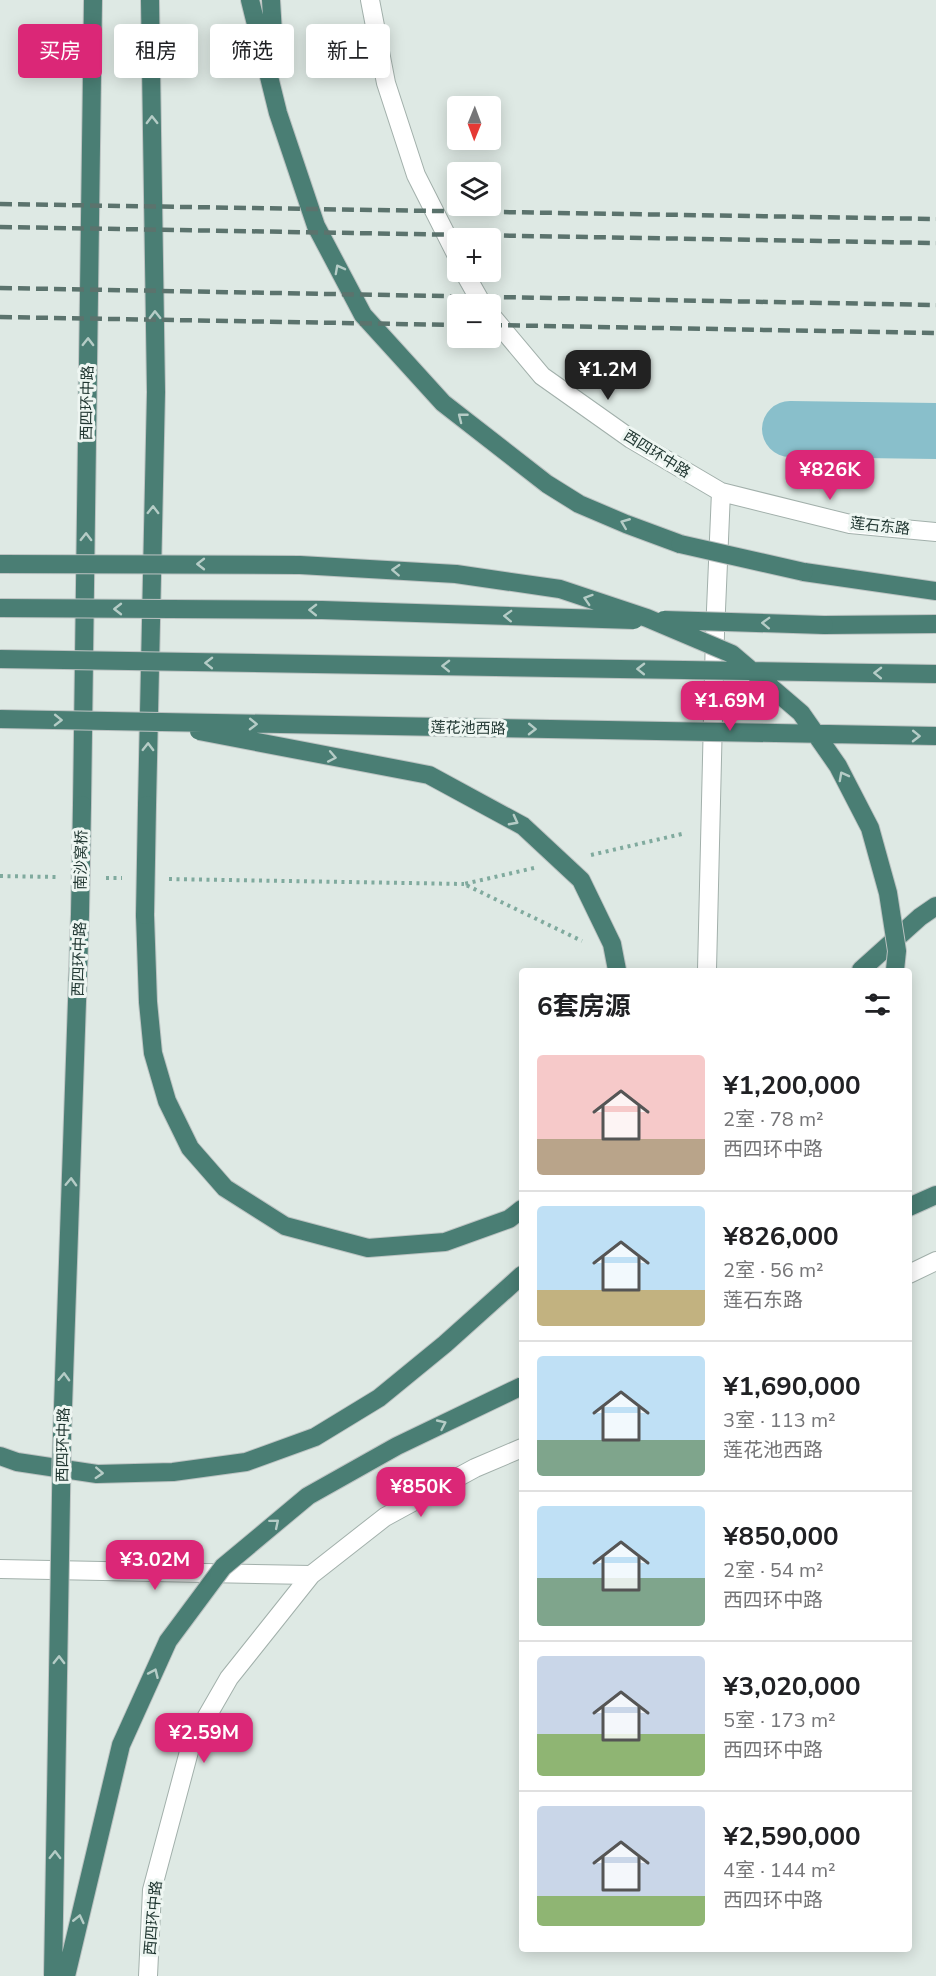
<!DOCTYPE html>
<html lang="zh">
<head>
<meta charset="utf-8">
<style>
  body { margin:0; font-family:"Nunito Sans","Noto Sans SC",sans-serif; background:#f6f6f6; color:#202124; height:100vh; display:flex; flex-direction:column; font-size:22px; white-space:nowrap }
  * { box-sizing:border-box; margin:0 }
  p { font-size:20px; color:#757577 }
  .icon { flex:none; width:33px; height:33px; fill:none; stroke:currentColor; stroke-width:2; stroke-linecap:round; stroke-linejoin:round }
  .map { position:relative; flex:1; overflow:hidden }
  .panel { position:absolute; left:519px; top:968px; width:393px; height:984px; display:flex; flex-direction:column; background:#fff; border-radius:6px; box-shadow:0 3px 15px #0003 }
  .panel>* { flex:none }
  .guide { position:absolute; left:18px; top:24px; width:411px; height:54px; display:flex; gap:12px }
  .needle { width:39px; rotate:181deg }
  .controls { position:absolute; left:447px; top:96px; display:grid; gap:12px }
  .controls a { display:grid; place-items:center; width:54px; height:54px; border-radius:6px; background:#fff; box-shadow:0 3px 15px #0003; font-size:30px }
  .price { position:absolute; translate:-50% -51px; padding:0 14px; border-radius:12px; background:#db2777; color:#fff; font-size:20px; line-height:39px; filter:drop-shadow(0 2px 3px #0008) }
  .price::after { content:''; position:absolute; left:50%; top:36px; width:18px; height:14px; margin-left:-9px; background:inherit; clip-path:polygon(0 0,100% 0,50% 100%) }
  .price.selected { background:#222; color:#fff }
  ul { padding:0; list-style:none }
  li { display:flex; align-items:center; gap:18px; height:150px; padding:0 18px }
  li+li { border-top:2px solid #e0e0e0 }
  li span { display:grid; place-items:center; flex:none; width:168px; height:120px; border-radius:6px; color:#555 }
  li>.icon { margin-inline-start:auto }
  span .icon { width:72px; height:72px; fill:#fffc; stroke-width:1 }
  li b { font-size:26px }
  h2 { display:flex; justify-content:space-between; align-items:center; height:72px; padding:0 18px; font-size:26px }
  .pill { padding:0 21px; border-radius:6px; background:#fff; box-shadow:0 3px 15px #0003; font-size:21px; line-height:54px }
  .pill.selected { background:#db2777; color:#fff }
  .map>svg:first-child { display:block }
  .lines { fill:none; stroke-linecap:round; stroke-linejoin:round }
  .river { stroke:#89bfcb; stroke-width:56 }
  .tertiary-casing { stroke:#a2b0ab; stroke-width:20 }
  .trunk-casing { stroke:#bcc3c2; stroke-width:20 }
  .path { stroke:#80aa9e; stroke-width:4; stroke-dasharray:3 4.5; stroke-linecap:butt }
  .tertiary { stroke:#fff; stroke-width:18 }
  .trunk { stroke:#4a7e74; stroke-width:18 }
  .rail { stroke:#5b736d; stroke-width:4.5; stroke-dasharray:12 6; stroke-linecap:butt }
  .trunk-bridge-casing { stroke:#bcc3c2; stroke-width:20; stroke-linecap:butt }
  .trunk-bridge { stroke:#4a7e74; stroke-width:18 }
  .oneway { stroke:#b5ccc6 }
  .labels { text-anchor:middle; stroke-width:6; stroke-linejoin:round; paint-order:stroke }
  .street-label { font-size:15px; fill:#213732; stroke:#eef6f2 }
</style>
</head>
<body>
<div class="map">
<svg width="936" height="1976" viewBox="0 0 936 1976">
  <rect width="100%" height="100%" fill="#dee9e4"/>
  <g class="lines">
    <path class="river" d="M790,429L936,431"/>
    <defs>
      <path id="tertiary" d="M370,0L386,83L416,175L458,258
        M464,272L482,304
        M490,314L542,376L631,439L721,492L850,524L936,532
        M707,970L715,633L721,492
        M909,1274L936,1261
        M0,1569L311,1575
        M148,1976L152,1890L191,1744L229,1678L311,1575L385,1517L475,1468L522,1448"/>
      <path id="trunk" d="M250,0L278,113L316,226L363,315L443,403L547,484L579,504L626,524L680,544
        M271,0L275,66
        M804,572L936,591
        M824,625L936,624
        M82,805L93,0
        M147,805L156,392L150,0
        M145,915L148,1002L153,1053L167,1101L190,1148L225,1188L285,1226L368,1248L445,1242L509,1219L522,1209
        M861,970L920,917L936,906
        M909,1207L936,1195
        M62,1436L80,914
        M0,1456L17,1462L97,1474L173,1472L246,1462L315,1437L379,1398L445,1344L522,1275"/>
    </defs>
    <use href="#tertiary" class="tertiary-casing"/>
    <use href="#trunk" class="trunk-casing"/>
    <path class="path" d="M591,855L686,833
      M534,868L464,884L582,941
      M0,876L56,877
      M106,878H122
      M169,879L464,884"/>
    <use href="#tertiary" class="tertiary"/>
    <use href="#trunk" class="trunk"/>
    <path class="rail" d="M0,204L936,219
      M0,227L936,243
      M0,288L936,305
      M0,317L458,325
      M490,325L936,333"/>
    <defs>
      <path id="trunk-bridge" d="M680,544L804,572
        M0,564L300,565L456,574L560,589L647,618L732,654L801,713L838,766L870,828L888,893L897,951L895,970
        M0,608L322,610L634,620
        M664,620L824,625
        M0,659L936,674
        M0,719L936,736
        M199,731L429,775L523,826L581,880L612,944L617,970
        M80,914L82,805
        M145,915L147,805
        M53,1976L62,1436
        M66,1976L121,1745L168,1641L223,1567L308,1496L397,1446L522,1386"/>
    </defs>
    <use href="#trunk-bridge" class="trunk-bridge-casing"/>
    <use href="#trunk-bridge" class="trunk-bridge"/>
  </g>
  <defs><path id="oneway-chevron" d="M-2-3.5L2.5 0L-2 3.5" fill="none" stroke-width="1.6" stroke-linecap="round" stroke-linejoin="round" transform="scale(1.5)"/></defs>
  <g class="oneway">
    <use href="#oneway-chevron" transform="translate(152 120) rotate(-91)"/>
    <use href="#oneway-chevron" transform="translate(339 269) rotate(-118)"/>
    <use href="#oneway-chevron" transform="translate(155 315) rotate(-91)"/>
    <use href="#oneway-chevron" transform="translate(88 342) rotate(-89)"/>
    <use href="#oneway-chevron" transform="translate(462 417) rotate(-142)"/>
    <use href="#oneway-chevron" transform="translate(153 510) rotate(-89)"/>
    <use href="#oneway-chevron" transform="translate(625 523) rotate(-158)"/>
    <use href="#oneway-chevron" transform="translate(86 537) rotate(-89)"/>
    <use href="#oneway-chevron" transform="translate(201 564) rotate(-180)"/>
    <use href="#oneway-chevron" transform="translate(396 570) rotate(-177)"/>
    <use href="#oneway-chevron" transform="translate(588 599) rotate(-162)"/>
    <use href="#oneway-chevron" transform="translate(118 609) rotate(-180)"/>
    <use href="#oneway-chevron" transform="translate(313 610) rotate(-179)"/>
    <use href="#oneway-chevron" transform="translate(508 616) rotate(-178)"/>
    <use href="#oneway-chevron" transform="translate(766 623) rotate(-178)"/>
    <use href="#oneway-chevron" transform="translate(209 663) rotate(-179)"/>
    <use href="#oneway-chevron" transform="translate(446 666) rotate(-179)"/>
    <use href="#oneway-chevron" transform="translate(641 669) rotate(-179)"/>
    <use href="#oneway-chevron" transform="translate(878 673) rotate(-179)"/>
    <use href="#oneway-chevron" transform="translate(58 720) rotate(1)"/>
    <use href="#oneway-chevron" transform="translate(253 724) rotate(1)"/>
    <use href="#oneway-chevron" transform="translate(532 729) rotate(1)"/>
    <use href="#oneway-chevron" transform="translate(916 736) rotate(1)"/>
    <use href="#oneway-chevron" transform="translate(148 747) rotate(-89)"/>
    <use href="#oneway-chevron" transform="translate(332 757) rotate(11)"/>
    <use href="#oneway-chevron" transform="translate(843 776) rotate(-118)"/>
    <use href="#oneway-chevron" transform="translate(514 821) rotate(28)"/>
    <use href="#oneway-chevron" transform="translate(71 1182) rotate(-88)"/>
    <use href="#oneway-chevron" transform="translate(64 1377) rotate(-88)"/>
    <use href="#oneway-chevron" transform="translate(442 1424) rotate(-25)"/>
    <use href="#oneway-chevron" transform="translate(99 1473) rotate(3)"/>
    <use href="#oneway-chevron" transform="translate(275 1523) rotate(-40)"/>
    <use href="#oneway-chevron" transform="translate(59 1660) rotate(-89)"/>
    <use href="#oneway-chevron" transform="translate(154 1673) rotate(-66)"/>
    <use href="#oneway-chevron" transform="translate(55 1855) rotate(-89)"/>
    <use href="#oneway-chevron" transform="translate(79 1919) rotate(-77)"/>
  </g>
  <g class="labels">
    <g class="street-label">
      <text transform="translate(87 403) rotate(-89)" y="5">西四环中路</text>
      <text transform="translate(657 454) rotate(32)" y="5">西四环中路</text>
      <text transform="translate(880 526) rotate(6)" y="5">莲石东路</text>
      <text transform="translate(468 728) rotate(1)" y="5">莲花池西路</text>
      <text transform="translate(81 860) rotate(-89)" y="5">南沙窝桥</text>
      <text transform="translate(79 959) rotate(-88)" y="5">西四环中路</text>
      <text transform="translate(63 1445) rotate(-89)" y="5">西四环中路</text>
      <text transform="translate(153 1918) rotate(-85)" y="5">西四环中路</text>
    </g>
  </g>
</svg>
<div class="controls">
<a><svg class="needle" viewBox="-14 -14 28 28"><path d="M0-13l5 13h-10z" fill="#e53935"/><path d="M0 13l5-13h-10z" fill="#757577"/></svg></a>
<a><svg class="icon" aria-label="layers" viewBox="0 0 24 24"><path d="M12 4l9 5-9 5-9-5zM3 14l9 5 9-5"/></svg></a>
<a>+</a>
<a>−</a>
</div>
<b class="price selected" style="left:608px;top:401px">¥1.2M</b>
<b class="price" style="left:830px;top:501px">¥826K</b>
<b class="price" style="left:730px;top:732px">¥1.69M</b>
<b class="price" style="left:421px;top:1518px">¥850K</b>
<b class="price" style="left:155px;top:1591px">¥3.02M</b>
<b class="price" style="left:204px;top:1764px">¥2.59M</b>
<div class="guide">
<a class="pill selected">买房</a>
<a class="pill">租房</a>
<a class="pill">筛选</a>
<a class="pill">新上</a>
</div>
<section class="panel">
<h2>6套房源<svg class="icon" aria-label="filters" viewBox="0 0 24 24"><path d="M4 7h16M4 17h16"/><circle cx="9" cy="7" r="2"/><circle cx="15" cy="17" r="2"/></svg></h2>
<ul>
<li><span style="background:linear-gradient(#f6c9c9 70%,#b9a48a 0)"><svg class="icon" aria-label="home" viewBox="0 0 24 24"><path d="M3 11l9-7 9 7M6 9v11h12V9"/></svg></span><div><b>¥1,200,000</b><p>2室 · 78 m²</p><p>西四环中路</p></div></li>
<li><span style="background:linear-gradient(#bfe0f5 70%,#c2b280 0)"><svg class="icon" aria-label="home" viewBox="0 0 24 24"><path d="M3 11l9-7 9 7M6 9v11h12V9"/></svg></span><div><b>¥826,000</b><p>2室 · 56 m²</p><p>莲石东路</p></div></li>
<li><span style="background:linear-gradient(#bfe0f5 70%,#7fa58c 0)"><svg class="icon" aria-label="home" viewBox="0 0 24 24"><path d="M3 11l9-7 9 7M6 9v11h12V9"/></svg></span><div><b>¥1,690,000</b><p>3室 · 113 m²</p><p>莲花池西路</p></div></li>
<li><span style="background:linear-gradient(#bfe0f5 60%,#7fa58c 0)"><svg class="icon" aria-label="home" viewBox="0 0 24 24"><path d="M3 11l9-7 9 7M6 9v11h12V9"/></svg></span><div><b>¥850,000</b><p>2室 · 54 m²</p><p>西四环中路</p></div></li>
<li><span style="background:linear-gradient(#c9d6e8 65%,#8fb573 0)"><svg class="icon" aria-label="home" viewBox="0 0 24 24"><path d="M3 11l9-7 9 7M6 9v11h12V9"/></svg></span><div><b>¥3,020,000</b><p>5室 · 173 m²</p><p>西四环中路</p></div></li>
<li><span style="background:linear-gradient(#c9d6e8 75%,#8fb573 0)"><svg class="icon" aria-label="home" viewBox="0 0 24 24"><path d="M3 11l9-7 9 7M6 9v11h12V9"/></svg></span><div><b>¥2,590,000</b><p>4室 · 144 m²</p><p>西四环中路</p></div></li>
</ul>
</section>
</div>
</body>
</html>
